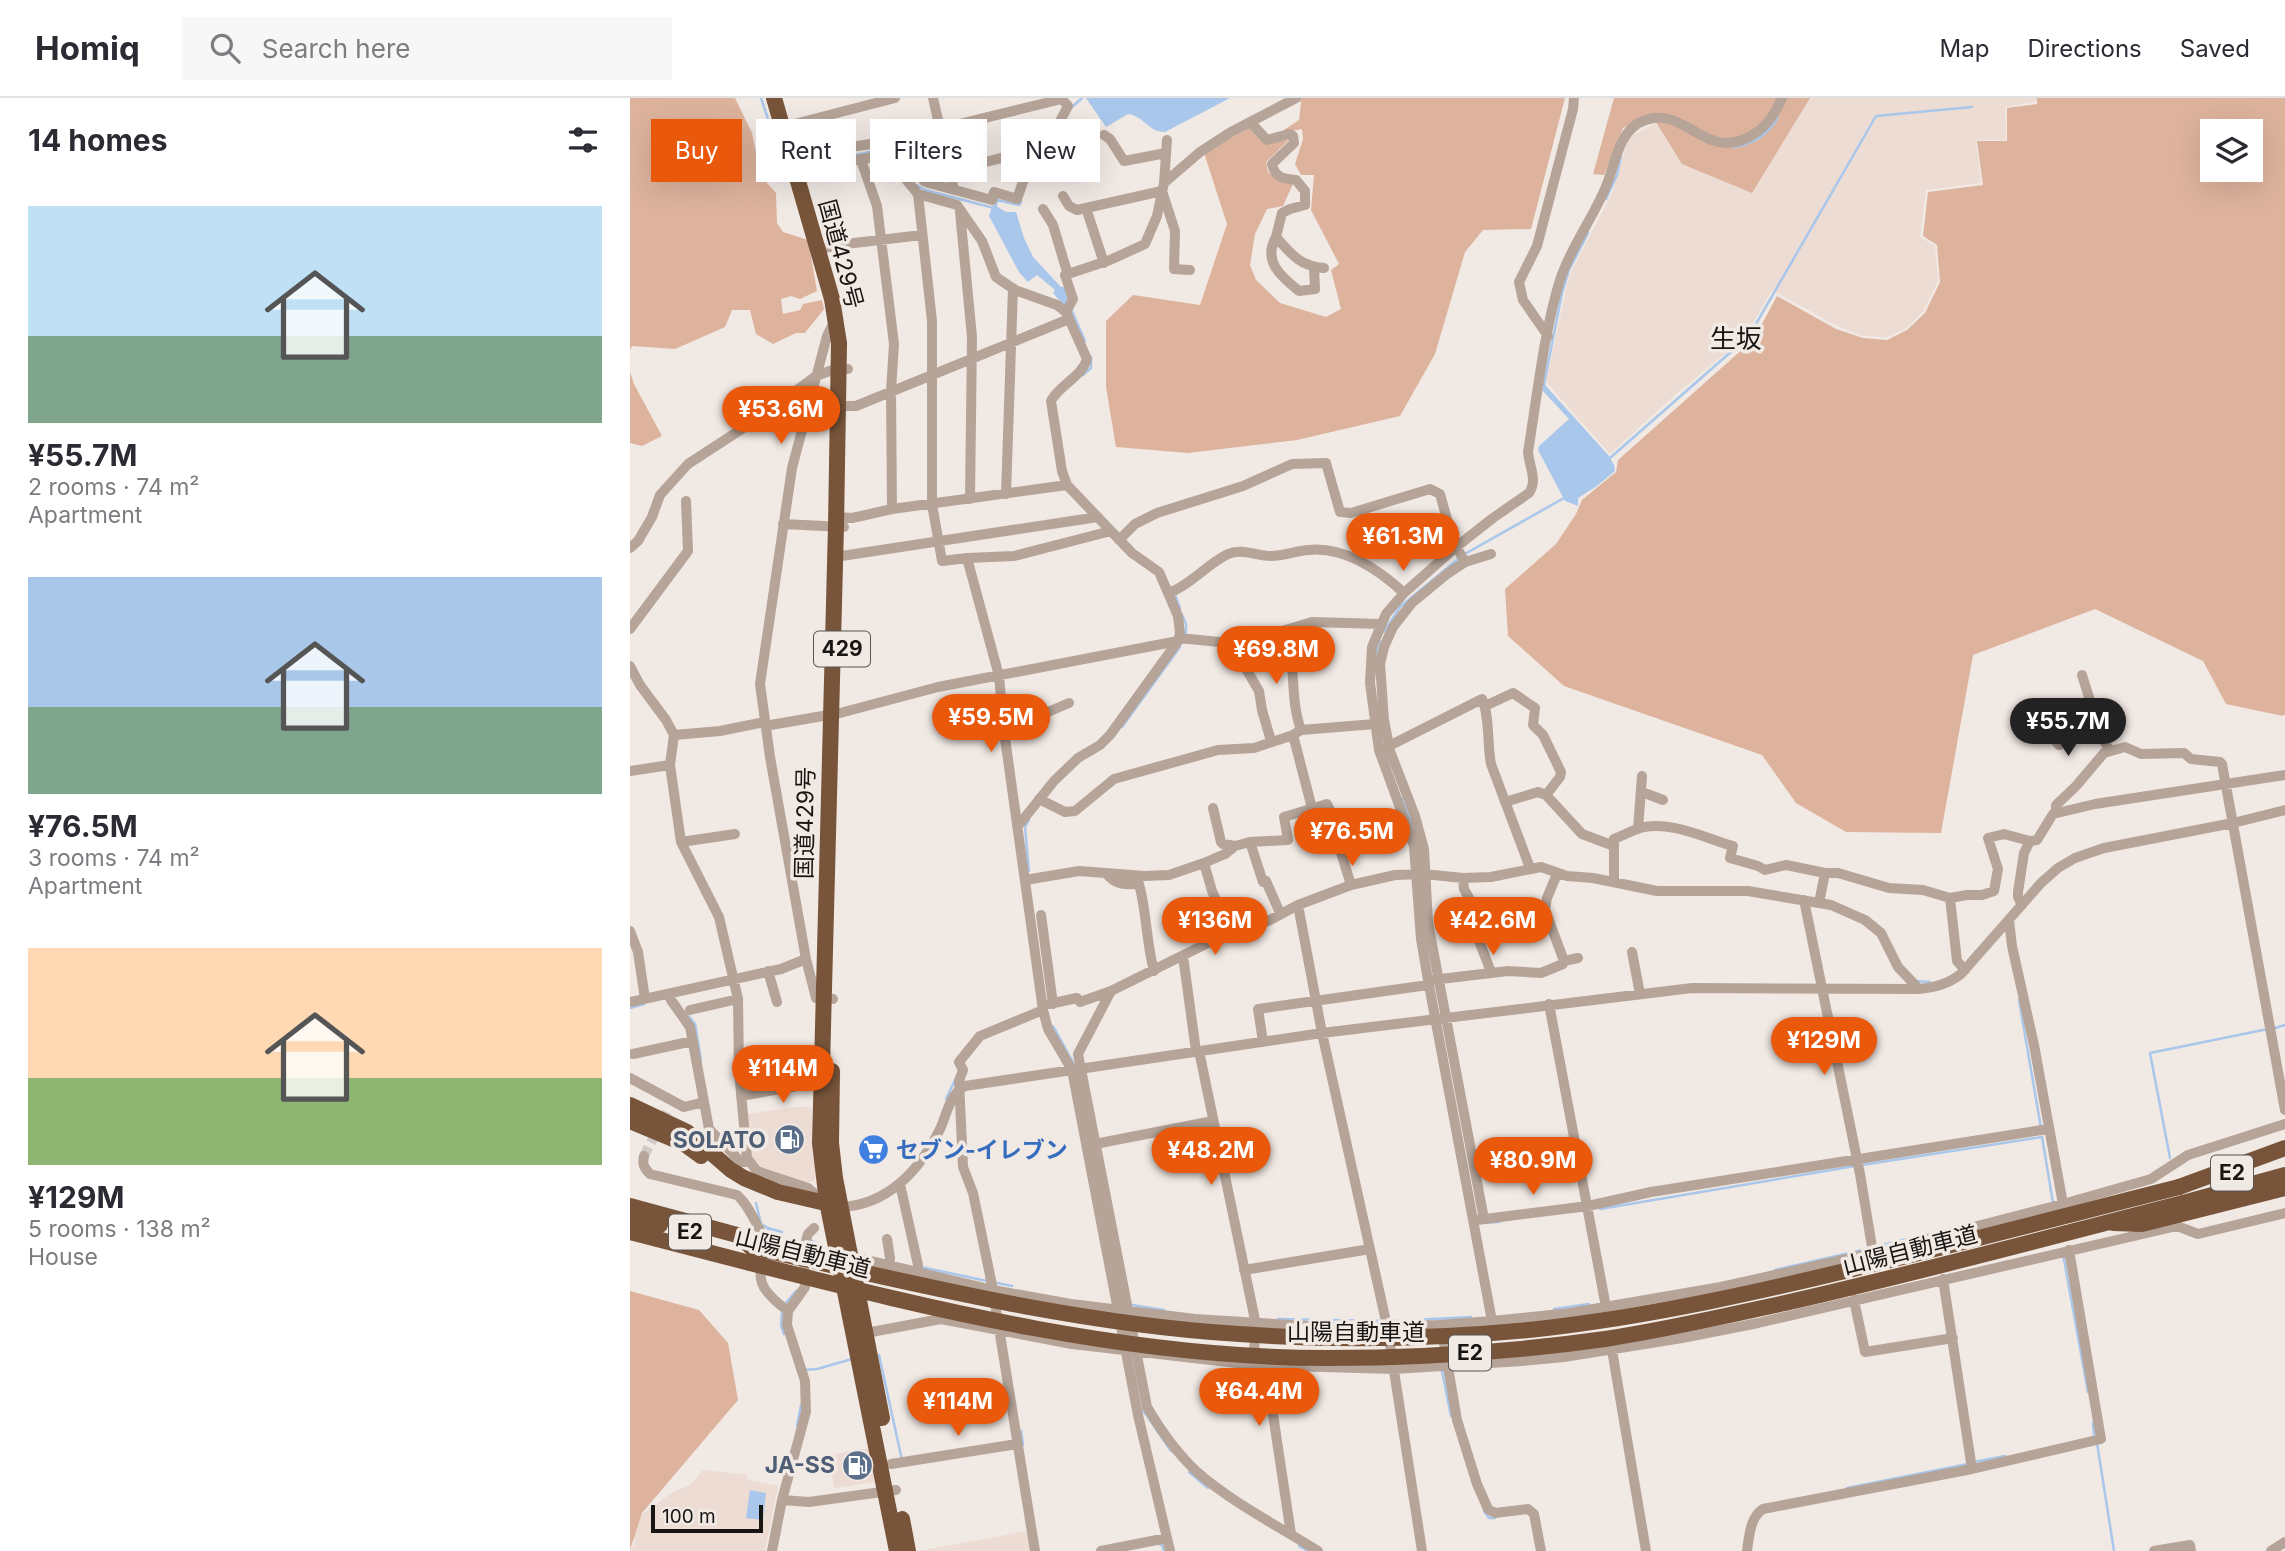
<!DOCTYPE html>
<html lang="en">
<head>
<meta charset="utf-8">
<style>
  body { margin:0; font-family:Inter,"Noto Sans JP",sans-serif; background:#f7f7f7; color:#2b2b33; height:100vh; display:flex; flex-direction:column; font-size:26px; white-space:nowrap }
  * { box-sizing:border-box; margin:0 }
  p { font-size:23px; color:#7c7c81 }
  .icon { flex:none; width:38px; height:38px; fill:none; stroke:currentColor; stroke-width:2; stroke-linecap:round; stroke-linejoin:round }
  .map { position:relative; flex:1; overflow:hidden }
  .drawer { display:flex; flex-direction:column; background:#fff; width:630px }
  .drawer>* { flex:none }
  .guide { position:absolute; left:21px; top:21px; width:665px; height:63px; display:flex; gap:14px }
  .controls { position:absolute; left:1570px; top:21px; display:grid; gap:14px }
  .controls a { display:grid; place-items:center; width:63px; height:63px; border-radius:0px; background:#fff; box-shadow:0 7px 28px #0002; font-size:35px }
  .scale { position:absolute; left:21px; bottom:18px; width:112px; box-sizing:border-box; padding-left:7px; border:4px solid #181513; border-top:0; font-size:19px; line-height:24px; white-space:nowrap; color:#181513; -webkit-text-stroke:5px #f1e9e4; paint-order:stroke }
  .price { position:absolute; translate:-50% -60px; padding:0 16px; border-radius:24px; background:#ea580c; color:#fff; font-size:23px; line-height:46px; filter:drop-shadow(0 2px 4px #0008) }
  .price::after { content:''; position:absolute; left:50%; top:42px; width:21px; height:16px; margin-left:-10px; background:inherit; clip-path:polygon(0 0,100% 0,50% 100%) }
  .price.on { background:#222; color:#fff }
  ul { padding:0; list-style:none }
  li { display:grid; align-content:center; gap:14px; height:371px; padding:0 28px }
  li span { display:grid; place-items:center; height:217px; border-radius:0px; color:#555 }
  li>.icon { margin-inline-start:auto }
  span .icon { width:126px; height:126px; fill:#fffc; stroke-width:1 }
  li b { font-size:30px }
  h2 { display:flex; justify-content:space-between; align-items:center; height:84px; padding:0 28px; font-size:30px }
  .pill { padding:0 24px; border-radius:0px; background:#fff; box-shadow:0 7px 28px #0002; font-size:24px; line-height:63px }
  .pill.on { background:#ea580c; color:#fff }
  header { display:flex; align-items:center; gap:42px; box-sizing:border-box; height:98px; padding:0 35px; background:#fff; border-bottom:2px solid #e1e1e2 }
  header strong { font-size:33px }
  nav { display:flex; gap:38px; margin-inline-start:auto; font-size:24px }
  .search { width:490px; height:63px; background:#f7f7f7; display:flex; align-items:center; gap:18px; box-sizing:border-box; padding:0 24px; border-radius:0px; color:#7c7c81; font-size:26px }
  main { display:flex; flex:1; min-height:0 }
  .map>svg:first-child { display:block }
  .built { fill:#ecdcd3 }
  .green { fill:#ddb39d; fill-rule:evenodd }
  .water { fill:#a9c6eb }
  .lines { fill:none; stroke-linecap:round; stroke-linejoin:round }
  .stream { stroke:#a9c6eb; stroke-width:2.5 }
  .minor-tunnel { stroke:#d0c9c5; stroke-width:10; stroke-dasharray:10 5; stroke-linecap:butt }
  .minor { stroke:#b6a498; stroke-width:10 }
  .highway { stroke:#78553a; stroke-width:16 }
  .highway-bridge { stroke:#78553a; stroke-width:16 }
  .labels { text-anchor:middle; stroke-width:7; stroke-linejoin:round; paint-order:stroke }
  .shield { fill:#f1e9e4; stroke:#595552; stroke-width:2 }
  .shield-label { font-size:21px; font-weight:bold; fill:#181513 }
  .street-label { font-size:23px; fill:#181513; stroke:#f1e9e4 }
  .service-label { font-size:23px; font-weight:bold; fill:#4e5e75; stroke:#f1e9e4; text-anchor:end }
  .shop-label { font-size:23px; font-weight:bold; fill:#366cbe; stroke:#f1e9e4; text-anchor:start }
  .quarter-label { font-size:26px; fill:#181513; stroke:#f1e9e4 }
</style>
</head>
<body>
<header>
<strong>Homiq</strong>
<div class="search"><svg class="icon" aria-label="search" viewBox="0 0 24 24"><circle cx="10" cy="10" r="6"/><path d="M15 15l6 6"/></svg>Search here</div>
<nav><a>Map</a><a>Directions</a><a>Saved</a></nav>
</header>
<main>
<section class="drawer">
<h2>14 homes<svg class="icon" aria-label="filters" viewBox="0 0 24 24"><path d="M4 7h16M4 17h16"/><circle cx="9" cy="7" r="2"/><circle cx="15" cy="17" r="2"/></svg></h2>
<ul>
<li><span style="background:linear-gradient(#bfe0f5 60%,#7fa58c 0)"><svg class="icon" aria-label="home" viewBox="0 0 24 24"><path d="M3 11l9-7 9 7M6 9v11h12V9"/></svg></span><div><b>¥55.7M</b><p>2 rooms · 74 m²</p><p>Apartment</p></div></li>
<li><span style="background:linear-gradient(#a9c7e8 60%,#7fa58c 0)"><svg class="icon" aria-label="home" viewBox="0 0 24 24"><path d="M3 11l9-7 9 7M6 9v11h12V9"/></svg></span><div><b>¥76.5M</b><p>3 rooms · 74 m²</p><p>Apartment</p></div></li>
<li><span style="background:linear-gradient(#ffd9b3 60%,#8fb573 0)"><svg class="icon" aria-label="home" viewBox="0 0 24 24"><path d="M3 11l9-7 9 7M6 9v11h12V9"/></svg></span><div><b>¥129M</b><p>5 rooms · 138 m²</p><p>House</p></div></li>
</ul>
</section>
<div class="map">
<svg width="1655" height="1453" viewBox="0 0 1655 1453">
  <rect width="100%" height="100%" fill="#f1e9e4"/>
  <path class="built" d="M1159,0H1412L1403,4L1375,9L1376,42H1346L1351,85L1296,92L1290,139L1305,148L1308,183L1293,214L1275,231L1257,239L1233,238L1207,228L1142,192L1115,239L1046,296L980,356L916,284L939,178L983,93L997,45L1004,37L1025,25Z
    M167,1009H181L186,1079L183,1083L173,1085L130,1070L121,1062L116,1016Z
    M239,1350L244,1384L204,1390L199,1357Z
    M73,1372L117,1377L118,1382L148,1388L135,1453H0L5,1444L0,1434L6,1421L43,1394L60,1387Z
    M398,1433L402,1453H289Z"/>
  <path class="green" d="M0,0H105L122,35L129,69L136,84L146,95L147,125L153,134L178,142L187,193L170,201L161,198L151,201L153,216L170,212L173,206L192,202L194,211L175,235H166L143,246L126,236L120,212H102L95,229L45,251L2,248L0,252Z
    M669,0H935L901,131L853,132L835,154L805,256L770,318L667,342L558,355L486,349L476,289V223L503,197L570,207L597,126L574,55L619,30L631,43L659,42L636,64L638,74L650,83L663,86L653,108L637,111L625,136L620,167L626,182L650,205L696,219L711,211L701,172L709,166L681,112L684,77H671L665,66L673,41L672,31L648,36L669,22L671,5Z
    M984,0H1180L1122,95L1052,66L1021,16L993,30L974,77L963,76Z
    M1407,0H1655V616L1653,618L1596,606L1573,563L1465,511L1343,557L1311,735L1216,734L1166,705L1132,657L934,588L878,538L875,491L926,446L946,416L952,402L986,374L988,362L1124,241L1147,198L1206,231L1233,240L1257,242L1277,232L1295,215L1310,184L1307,147L1293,138L1298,94L1353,87L1347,43H1377V10L1407,6ZM1582,33H1620V72H1582Z
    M0,274L4,286L32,338L12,348L0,345Z
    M0,1193L69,1212L98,1245L108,1302L12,1415L0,1452Z"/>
  <path class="water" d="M456,0H600L535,34C518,34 514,18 498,16L476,29Z
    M363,106L376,114H386L394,140L403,159L431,189H434L439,200L434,208L423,195L425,192L407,177L398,184L389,174L359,118Z
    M915,287L979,358L984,367L985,373L967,388L948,400V408L935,403L908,352L909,348L939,321L912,292Z
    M120,1392L136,1395L133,1422L116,1420Z"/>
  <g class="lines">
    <path class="stream" d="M131,0L145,42
      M442,9L452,0
      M1103,49C1122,47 1139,36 1148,19
      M220,58L250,52L259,53L276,73
      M189,59L203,60
      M402,71L429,34
      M287,87L295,92L364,110
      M976,101L987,77L991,58
      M365,110L367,102L389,107L391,104
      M441,211L455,243
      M453,277L461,270V259
      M915,292L914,286L932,195L939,172L958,135
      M980,360L1119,238L1246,18L1342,9
      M833,457L934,400
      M545,497L550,510
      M552,517L556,526V537
      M754,534L770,509L828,461
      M746,557L750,543
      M492,629L550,549
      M772,700L782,726
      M399,773L395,729L399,722
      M1286,883L1300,884
      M1389,902L1411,1030
      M0,910L14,906
      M57,916L65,926L71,962
      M423,928L445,968
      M1645,930L1655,927
      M316,1001L325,982
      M1540,1060L1520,955L1638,931
      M1232,1067L1412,1039L1423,1105
      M126,1105L131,1126L138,1130V1139
      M970,1111L1225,1068
      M849,1125L869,1124
      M138,1130L152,1134
      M179,1142L192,1147
      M1244,1149L1281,1140
      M1433,1156L1458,1294
      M291,1169L357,1183
      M1145,1172L1237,1151
      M367,1185L382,1188
      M155,1206L166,1193
      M502,1207L534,1212
      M924,1211L959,1206
      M152,1215L151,1227L154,1236
      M648,1221L754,1223
      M764,1223L841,1219
      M249,1257L272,1362
      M174,1272L187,1271L222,1261
      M812,1273L821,1318
      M513,1312L541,1353
      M1463,1325L1464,1339
      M167,1328L171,1307
      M391,1333L393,1347
      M1467,1345L1484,1453
      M1344,1364L1375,1358
      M559,1374L578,1390
      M1217,1390L1338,1366
      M854,1413L859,1420H865
      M529,1446L532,1447L534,1453
      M669,1448L678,1453"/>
    <path class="minor-tunnel" d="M14,1058L37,1014"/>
    <path class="minor" d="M303,0L324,92
      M620,24L637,42L659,36L663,38L664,45L642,66C645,80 654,81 666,82L675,93V107L660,111L652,115L646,139C662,157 670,168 694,170
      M153,29L265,0
      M474,37L480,41L494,63L536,55
      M161,58L254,44C273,47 283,68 294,83L299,85L362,102L364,94L387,101L403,55L427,29L438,8L432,1L268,41L263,45
      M231,62L247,108L264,246L261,293L262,411
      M164,67L181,63L199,66L252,58L258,60L288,96L327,107L352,143L366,179L385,192L427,207L436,214L457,261C452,279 429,287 421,303L432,373L437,387L502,455L529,474L548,518L550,535L548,543L480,637L470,647L448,660L424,683L388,728
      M320,73L395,54L403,55
      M534,85L537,42
      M288,96L302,223V406L312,463L337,460L369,578L374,633L413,912L418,931L442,972L508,1317L540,1453
      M433,98L439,108L447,112L532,93L545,133L544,171L560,172
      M456,110L474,165
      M413,111L423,127L438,177
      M330,114L342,239L340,401
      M646,139C632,164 652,179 669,193L685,191L684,169
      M188,152L207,147L292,137
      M436,214L443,201L435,177L480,162L515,146L527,118L534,85L570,54L601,34L666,0
      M918,238L893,202L889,184L907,148L943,11L944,0
      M209,308H226L439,221
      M376,396L383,190
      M206,419L222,420L262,411L437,387
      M153,426L214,429
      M489,442L505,426L527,415L613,388L662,366L696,365L710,414L721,415L800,391L810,396L823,443L835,464
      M0,450L8,443L22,419L30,397L58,366L127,321L186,278L205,271H218
      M205,459L468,419
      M337,460L384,458L481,433
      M539,495C562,486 577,466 598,456C611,450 627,458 641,458C653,458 666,453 678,452C715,448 749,472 774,495
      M0,531L58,453L56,403
      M655,533C667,565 659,599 671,632
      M549,540L610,546L682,524L751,526
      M600,547L605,552L629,593L632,612L641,643
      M661,550L677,536L675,526
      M0,568L10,587L36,622L44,637L40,667L0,673
      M1452,577L1470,634L1479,652
      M855,608L883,595L905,610L903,627L913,637L931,674L930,679L916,697
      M135,628L210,615L308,589L548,543
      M374,629L406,619L439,605
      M1418,634L1429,647L1467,626
      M44,637L90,633L135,624
      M663,637L682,710
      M755,650L852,601C860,618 857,647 861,666L900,770
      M40,667L51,744L89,819L108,901L109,973L117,1060L127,1073L178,1090L193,1103
      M1012,694L1033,702
      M409,701L435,714L445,713L484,681L588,652L624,650L663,637L671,632L745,626
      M875,704L908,694L916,697L952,736L984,748
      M583,710L591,744L593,746L605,748
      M1426,715V707L1446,688L1474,655L1495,649L1511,656L1554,655L1561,661L1590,664L1592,666L1655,1012
      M707,727L704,732L721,787
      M1008,731L1012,678
      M51,744L105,736
      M620,744L633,784L636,783L650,815
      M476,775C485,787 495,787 509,786C517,815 516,844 524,873
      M927,776L917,800L915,812L934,863L948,860
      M833,780L834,791L839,800L841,822L861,874
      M395,782L449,773L515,778L539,777L574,765
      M984,784V741C992,738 1001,733 1010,730C1039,722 1075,740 1103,748L1100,760L1128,768L1135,772L1156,767L1195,775H1208L1259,790L1293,792L1320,800L1337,797H1352L1364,793L1368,771L1358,740L1374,736L1400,743
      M1320,800L1327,863L1335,872
      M1174,802L1230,1076L1243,1155
      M1189,805L1195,775
      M668,807L692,935L757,1228L792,1453
      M1392,807L1388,799V794L1394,755L1400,743L1407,742L1423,716L1465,706L1655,677
      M411,817L423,906
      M1379,822L1382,848L1404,947L1433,1106
      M0,833L8,854L15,901
      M600,834L582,793L574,765L595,756L605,748L620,744L658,742L654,719L697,706L707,727L721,723L726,725L775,722
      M1002,854L1010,896
      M553,858L566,953
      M138,873L147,904
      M802,882L878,873L911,875L933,866L934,863
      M203,901L186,900L176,861L140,659L130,586L162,370L197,238L205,222
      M0,904L151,871L176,861
      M419,906L447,900L450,904L481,893
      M919,906L976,1209
      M60,912L108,901
      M633,944L628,911L798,887
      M569,953L625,1222L624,1267L639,1290L661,1436
      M3,956L63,943
      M0,980L54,1009L74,1004L60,929L41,902L38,896
      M111,998L190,984
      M74,1004L79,1031L111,1064H119
      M465,1046L583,1023
      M14,1058C12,1066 14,1070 20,1076L107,1097C119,1107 126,1127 135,1141C129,1180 123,1187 158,1213
      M270,1086L288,1167L287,1174
      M209,1109C258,1108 291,1071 311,1029C317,1015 320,996 335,988L692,935L1062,890L1289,891C1306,889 1318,886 1331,876L1411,785L1428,770L1445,760L1474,750L1603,725L1655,712
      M854,1121L798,825L794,751L785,718L760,653L754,622L750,566L754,549L763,529L782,505L817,476L835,464L861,456
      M847,1122L958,1108L1021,1094L1418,1031
      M257,1141L260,1160L259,1168
      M220,1158L363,1192L441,1206L565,1221L694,1229L808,1227L862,1223L940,1215L1091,1189L1243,1155L1433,1106L1521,1081L1558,1057L1655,1026
      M614,1172L740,1151
      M1313,1181L1342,1371
      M1224,1202L1235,1254L1323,1240
      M862,1223L798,882L791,841L784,748L749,652L740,585L742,549L756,516L774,495L826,449L863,420L899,395C908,382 899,368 898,354C907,299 914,233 930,182C941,148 964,119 977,86C985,66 988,39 1007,26C1052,0 1072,64 1119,39C1136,30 1144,18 1152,0
      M812,1234L827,1322L847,1386L858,1411L865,1415L898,1411L904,1416L911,1453
      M236,1235L311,1221L442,1246L624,1267L764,1271L892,1263L934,1259L1052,1240L1128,1225L1547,1128L1568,1136L1655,1115
      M982,1252L1016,1453
      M261,1366L387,1346
      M152,1402L179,1404L266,1392
      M142,1453L152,1402L176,1314L175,1283L157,1227L158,1213L175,1189L174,1150L178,1136L184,1130
      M405,1453L362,1187L343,1095L333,1069L329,983L333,972L329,964L350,938L413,912
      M471,1453L537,1440
      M688,1453C648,1428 601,1404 566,1373C547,1355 530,1331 517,1309L448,956L481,893L600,834L638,823L668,807L721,787L765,777L794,776L833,780L861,779L911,769L937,778L963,780L1027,793H1118L1201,807L1235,822L1251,835L1268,869L1289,891
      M1117,1453C1119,1439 1120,1419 1133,1411L1342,1371L1471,1341L1439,1152
      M1524,1453L1560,1447L1561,1453
      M1641,1453L1655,1444"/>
    <path class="highway" d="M144,0L202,201L209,245L206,428L190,1045L197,1104L267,1453
      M202,973L201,1045L205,1080L252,1320
      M0,1007L57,1034L101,1072L114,1080L148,1094L204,1107
      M0,1023L53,1045L71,1058
      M1549,1089L1655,1050
      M1553,1105L1655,1077
      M0,1108L107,1137L121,1149
      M0,1119L30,1127
      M1483,1125L1512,1126L1655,1090
      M0,1134L120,1165
      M272,1421L278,1453"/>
    <path class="highway-bridge" d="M121,1149C282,1185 444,1226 609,1236C708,1243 809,1241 908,1231C1024,1218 1138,1192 1252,1164C1351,1140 1450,1114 1549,1089
      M120,1165C308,1213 502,1260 697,1260C790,1260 883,1254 975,1241C1035,1232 1095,1218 1155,1205C1288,1175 1420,1139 1553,1105"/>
  </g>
  <defs>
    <symbol id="fuel-disc" viewBox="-11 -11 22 22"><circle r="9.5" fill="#5c6f8a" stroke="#f1e9e4"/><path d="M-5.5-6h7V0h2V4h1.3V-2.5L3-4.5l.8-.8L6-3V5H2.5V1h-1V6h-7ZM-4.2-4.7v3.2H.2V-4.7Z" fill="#fff"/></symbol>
    <symbol id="supermarket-disc" viewBox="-11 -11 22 22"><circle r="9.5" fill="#3f7fe0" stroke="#f1e9e4"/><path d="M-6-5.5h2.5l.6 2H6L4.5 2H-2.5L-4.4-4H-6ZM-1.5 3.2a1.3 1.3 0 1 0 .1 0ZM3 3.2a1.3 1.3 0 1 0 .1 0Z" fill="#fff"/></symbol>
  </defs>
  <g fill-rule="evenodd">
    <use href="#fuel-disc" x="142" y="1024" width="35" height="35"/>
    <use href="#supermarket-disc" x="226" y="1034" width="35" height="35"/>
    <use href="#fuel-disc" x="210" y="1350" width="35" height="35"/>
  </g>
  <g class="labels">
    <g class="shield">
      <rect x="184" y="533.5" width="56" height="35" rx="5"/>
      <rect x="1581" y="1057.5" width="42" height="35" rx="5"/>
      <rect x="39" y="1116.5" width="42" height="35" rx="5"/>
      <rect x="819" y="1237.5" width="42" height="35" rx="5"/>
    </g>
    <g class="shield-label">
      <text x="212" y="558">429</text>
      <text x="1602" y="1082">E2</text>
      <text x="60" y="1141">E2</text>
      <text x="840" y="1262">E2</text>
    </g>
    <g class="street-label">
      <text transform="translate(211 156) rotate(75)" y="8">国道429号</text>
      <text transform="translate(175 725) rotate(-89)" y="8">国道429号</text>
      <text transform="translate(1280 1152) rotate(-14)" y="8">山陽自動車道</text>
      <text transform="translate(173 1155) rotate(14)" y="8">山陽自動車道</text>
      <text x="726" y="1242">山陽自動車道</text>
    </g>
    <g class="service-label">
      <text x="136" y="1050">SOLATO</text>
      <text x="205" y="1375">JA-SS</text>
    </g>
    <g class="shop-label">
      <text x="266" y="1060">セブン-イレブン</text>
    </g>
    <g class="quarter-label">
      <text x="1106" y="250">生坂</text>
    </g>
  </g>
</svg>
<div class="controls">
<a><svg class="icon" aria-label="layers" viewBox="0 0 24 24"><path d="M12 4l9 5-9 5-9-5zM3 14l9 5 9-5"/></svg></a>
</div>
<div class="scale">100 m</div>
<b class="price" style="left:151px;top:348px">¥53.6M</b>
<b class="price" style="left:773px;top:475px">¥61.3M</b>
<b class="price" style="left:646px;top:588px">¥69.8M</b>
<b class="price" style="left:361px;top:656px">¥59.5M</b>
<b class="price on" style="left:1438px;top:660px">¥55.7M</b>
<b class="price" style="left:722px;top:770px">¥76.5M</b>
<b class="price" style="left:585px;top:859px">¥136M</b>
<b class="price" style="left:863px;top:859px">¥42.6M</b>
<b class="price" style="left:1194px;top:979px">¥129M</b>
<b class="price" style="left:153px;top:1007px">¥114M</b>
<b class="price" style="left:581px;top:1089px">¥48.2M</b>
<b class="price" style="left:903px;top:1099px">¥80.9M</b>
<b class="price" style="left:629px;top:1330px">¥64.4M</b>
<b class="price" style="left:328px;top:1340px">¥114M</b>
<div class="guide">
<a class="pill on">Buy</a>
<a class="pill">Rent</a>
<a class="pill">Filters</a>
<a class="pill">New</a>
</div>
</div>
</main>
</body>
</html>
